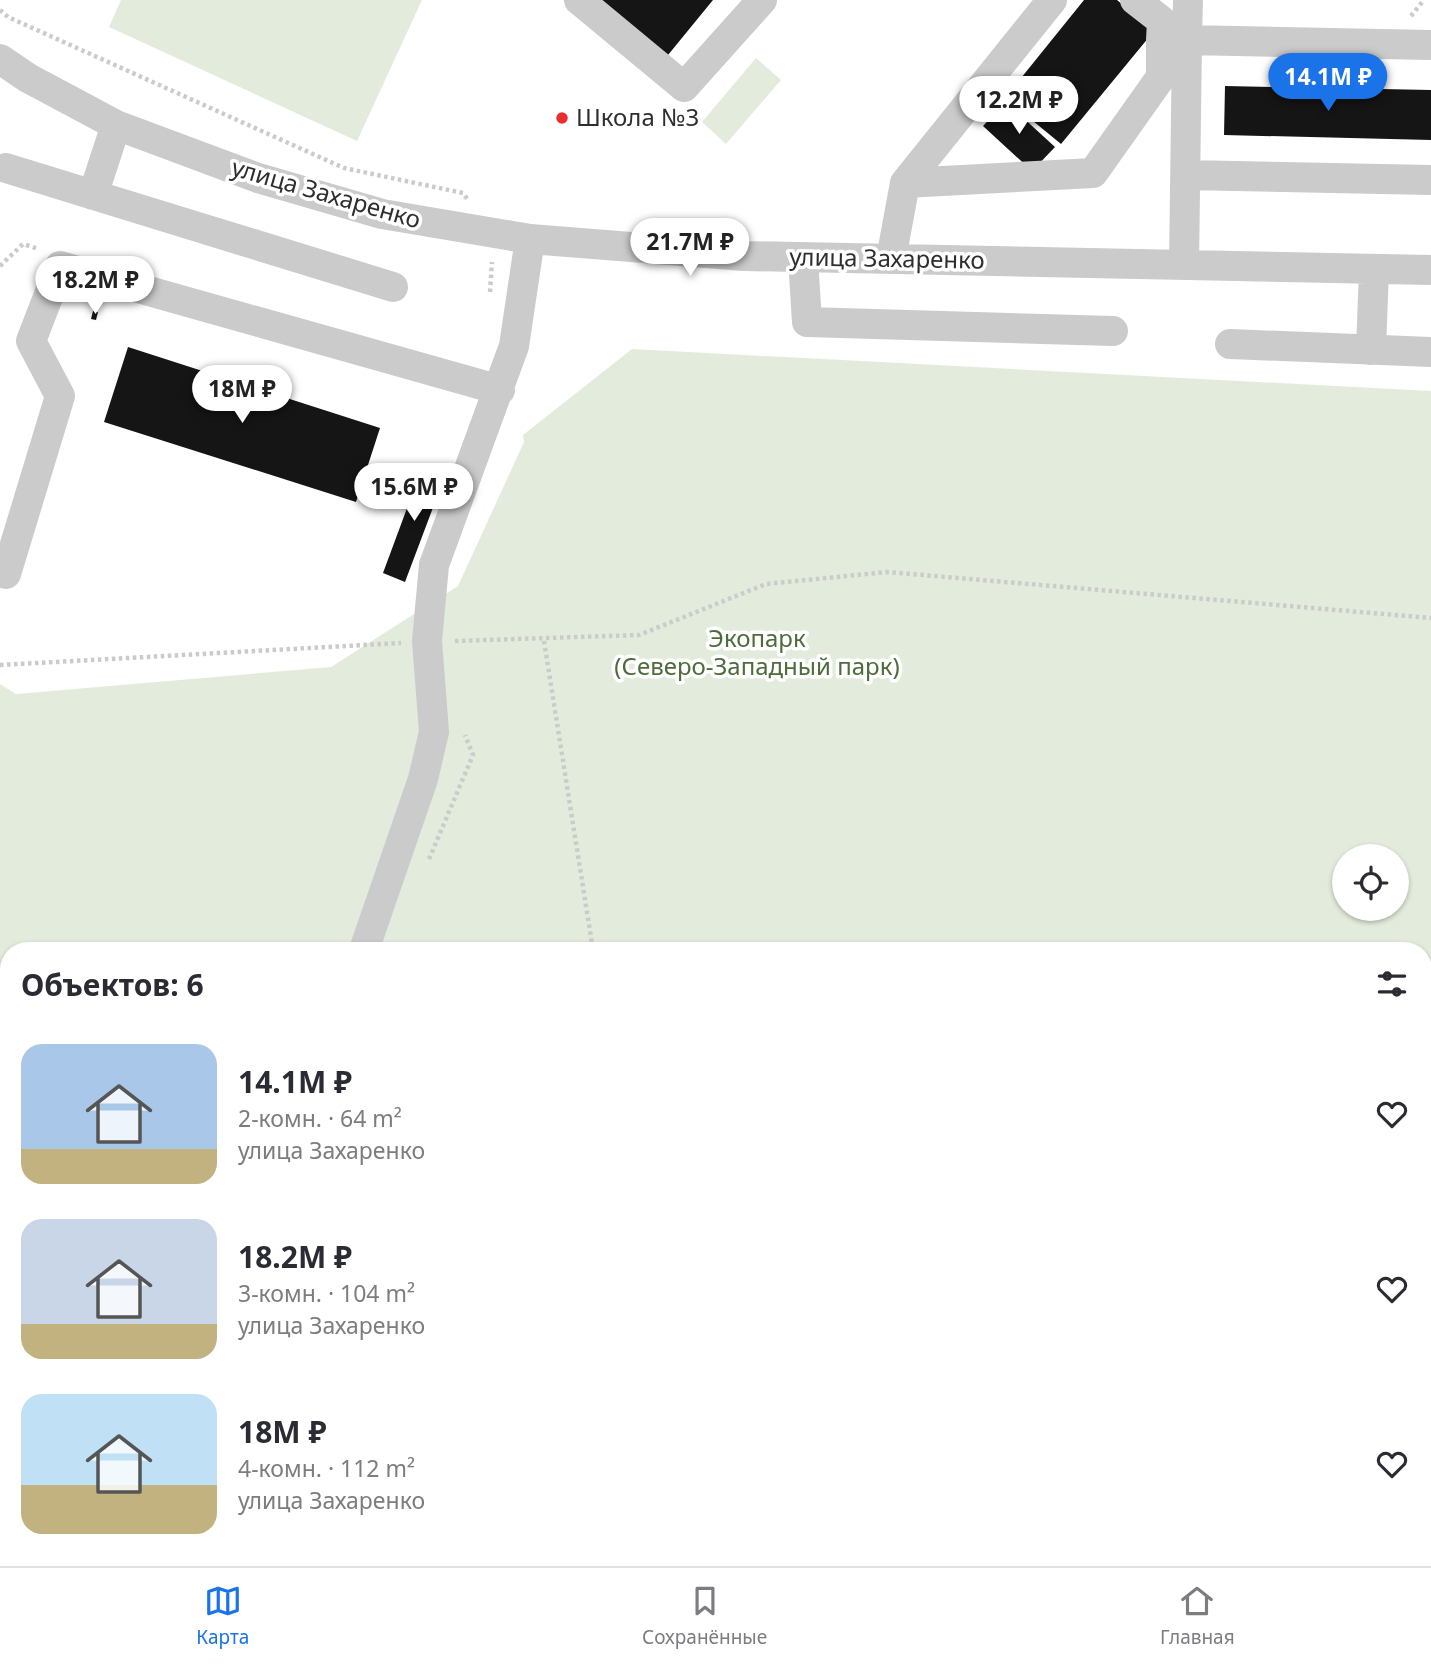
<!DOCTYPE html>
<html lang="ru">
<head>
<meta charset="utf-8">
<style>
  body { margin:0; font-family:"Noto Sans",sans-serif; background:#f7f7f7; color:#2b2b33; height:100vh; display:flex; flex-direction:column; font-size:26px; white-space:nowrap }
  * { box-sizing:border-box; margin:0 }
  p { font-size:23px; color:#7c7c81 }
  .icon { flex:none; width:38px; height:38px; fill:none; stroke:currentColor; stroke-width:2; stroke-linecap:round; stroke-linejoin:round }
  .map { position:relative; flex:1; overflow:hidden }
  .panel { position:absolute; left:0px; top:942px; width:1432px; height:625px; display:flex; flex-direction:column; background:#fff; border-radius:28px 28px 0 0; box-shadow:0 2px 5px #0004 }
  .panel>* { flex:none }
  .controls { position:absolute; left:1332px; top:844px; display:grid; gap:14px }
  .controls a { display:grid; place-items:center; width:77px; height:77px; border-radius:50%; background:#fff; box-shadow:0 2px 5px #0004; font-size:35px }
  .price { position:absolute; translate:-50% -60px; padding:0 16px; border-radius:24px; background:#fff; color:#222; font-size:23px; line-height:46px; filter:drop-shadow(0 2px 4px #0008) }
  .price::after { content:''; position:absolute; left:50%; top:42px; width:21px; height:16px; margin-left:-10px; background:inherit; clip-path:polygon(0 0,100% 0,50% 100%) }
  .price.on { background:#1a73e8; color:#fff }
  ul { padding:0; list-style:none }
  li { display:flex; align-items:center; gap:21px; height:175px; padding:0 21px }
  li span { display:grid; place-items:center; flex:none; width:196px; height:140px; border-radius:21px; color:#555 }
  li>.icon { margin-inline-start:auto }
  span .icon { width:84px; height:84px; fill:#fffc; stroke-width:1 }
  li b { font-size:30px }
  h2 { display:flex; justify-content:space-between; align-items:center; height:84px; padding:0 21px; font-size:30px }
  .menu { display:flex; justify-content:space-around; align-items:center; height:98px; border-top:2px solid #e1e1e2; background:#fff; font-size:19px; color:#7c7c81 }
  .menu a { display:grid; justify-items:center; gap:4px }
  .menu .on { color:#1a73e8 }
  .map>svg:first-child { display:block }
  .green { fill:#e3ecdc; fill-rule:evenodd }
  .building { fill:#151515 }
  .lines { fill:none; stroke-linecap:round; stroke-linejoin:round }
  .path { stroke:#cbcbcb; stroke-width:4.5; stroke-dasharray:3.5 3.5; stroke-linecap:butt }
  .minor { stroke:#cbcbcb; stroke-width:30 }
  .poi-dot { fill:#e92f2d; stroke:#fff; stroke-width:2.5 }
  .labels { text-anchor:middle; stroke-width:7; stroke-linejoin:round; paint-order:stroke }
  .poi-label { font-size:24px; fill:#2e2e2e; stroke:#fff; text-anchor:start }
  .street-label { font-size:24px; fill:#2e2e2e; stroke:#fff }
  .park-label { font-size:24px; fill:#4d6b3b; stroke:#fff }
</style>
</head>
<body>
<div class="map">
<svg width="1431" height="1566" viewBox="0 0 1431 1566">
  <rect width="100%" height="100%" fill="#fff"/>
  <path class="green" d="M121,0H422L357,141L109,27Z
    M756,58L781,80L726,144L702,122Z
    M632,349L1431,391V1566H0V684L16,694L331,667L458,586L524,442L523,435ZM1344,856H1396V908H1344ZM9,950H1423V1558H9Z"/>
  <path class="building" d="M600,0H713L668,55Z
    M1084,0H1117L1154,31L1061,144L1005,98Z
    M1225,86L1431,90V140L1224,135Z
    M1006,102L1055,147L1032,171L983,126Z
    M93,311L98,312L96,320L91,319Z
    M128,347L380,428L356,502L104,422Z
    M423,465L446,473L405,582L383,573Z"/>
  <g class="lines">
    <path class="path" d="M0,10L8,17L344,168L463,193L468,200
      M1411,16L1424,0
      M0,266L23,244L39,249
      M490,292L492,262
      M455,641L639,635L766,584L887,572L1431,618
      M544,641L593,950
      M0,665L401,643
      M429,859L473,755L465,735
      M1065,1558L1070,1566
      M421,1566V1558"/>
    <path class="minor" d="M579,0L684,87L762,0
      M1135,0L1162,21L1161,40
      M0,59L28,78L116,125L258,178L382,214L530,239L744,256L1431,270
      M6,168L393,287
      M1187,175L1431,180
      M905,183L1093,173L1161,77V40H1187L1188,0
      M93,195L116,125
      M803,258L807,322L1113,331
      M891,259L905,183L1052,0
      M1184,265L1187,40L1431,45
      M1230,344L1431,352
      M1371,350L1374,269
      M6,574L60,396L31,341L60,266L500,390
      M364,950L423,779L434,732L427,641L434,565L514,346L530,239
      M217,1566L225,1558"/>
  </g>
  <circle class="poi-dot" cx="562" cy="118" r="7"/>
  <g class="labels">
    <g class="poi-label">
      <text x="576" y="126">Школа №3</text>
    </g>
    <g class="street-label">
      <text transform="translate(326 194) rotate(16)" y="8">улица Захаренко</text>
      <text transform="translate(887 259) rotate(1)" y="8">улица Захаренко</text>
    </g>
    <g class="park-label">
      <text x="757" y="647">Экопарк<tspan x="757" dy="28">(Северо-Западный парк)</tspan></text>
    </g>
  </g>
</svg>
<div class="controls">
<a><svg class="icon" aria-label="locate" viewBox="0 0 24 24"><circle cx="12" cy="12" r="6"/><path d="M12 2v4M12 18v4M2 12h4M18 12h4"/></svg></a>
</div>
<b class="price on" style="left:1328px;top:113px">14.1M ₽</b>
<b class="price" style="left:1019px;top:136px">12.2M ₽</b>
<b class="price" style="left:690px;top:278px">21.7M ₽</b>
<b class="price" style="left:95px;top:316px">18.2M ₽</b>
<b class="price" style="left:242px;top:425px">18M ₽</b>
<b class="price" style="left:414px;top:523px">15.6M ₽</b>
<section class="panel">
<h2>Объектов: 6<svg class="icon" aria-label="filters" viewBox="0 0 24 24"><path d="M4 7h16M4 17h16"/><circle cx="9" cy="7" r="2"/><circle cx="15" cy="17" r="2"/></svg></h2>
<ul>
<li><span style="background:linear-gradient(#a9c7e8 75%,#c2b280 0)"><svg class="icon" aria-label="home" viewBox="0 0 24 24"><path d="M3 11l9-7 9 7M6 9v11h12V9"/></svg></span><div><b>14.1M ₽</b><p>2-комн. · 64 m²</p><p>улица Захаренко</p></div><svg class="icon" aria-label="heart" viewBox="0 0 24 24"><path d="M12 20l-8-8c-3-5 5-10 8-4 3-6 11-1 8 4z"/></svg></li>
<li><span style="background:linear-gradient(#c9d6e8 75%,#c2b280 0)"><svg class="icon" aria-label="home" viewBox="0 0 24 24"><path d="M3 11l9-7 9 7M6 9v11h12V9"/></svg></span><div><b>18.2M ₽</b><p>3-комн. · 104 m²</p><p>улица Захаренко</p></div><svg class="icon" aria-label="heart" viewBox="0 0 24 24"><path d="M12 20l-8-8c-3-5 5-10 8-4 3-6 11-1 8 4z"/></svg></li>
<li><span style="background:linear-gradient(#bfe0f5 65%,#c2b280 0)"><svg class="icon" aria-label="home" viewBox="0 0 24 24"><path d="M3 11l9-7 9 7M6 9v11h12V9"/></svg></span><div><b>18M ₽</b><p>4-комн. · 112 m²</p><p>улица Захаренко</p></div><svg class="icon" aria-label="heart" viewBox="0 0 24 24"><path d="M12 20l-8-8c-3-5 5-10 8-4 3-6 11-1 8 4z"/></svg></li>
</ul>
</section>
</div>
<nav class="menu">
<a class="on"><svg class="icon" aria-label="map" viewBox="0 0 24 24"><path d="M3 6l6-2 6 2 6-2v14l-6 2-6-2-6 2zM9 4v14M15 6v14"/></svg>Карта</a>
<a><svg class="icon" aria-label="saved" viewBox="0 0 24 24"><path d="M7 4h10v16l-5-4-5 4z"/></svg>Сохранённые</a>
<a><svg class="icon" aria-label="home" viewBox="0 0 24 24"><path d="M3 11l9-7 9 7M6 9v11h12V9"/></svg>Главная</a>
</nav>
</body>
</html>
